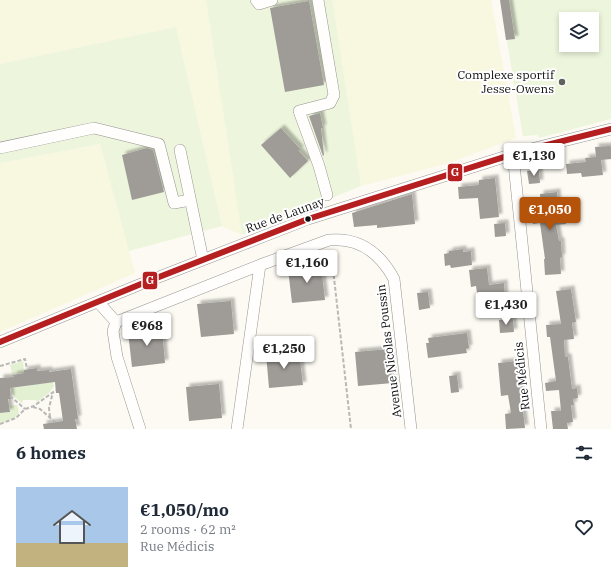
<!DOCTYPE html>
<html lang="en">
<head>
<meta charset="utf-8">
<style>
  body { margin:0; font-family:"IBM Plex Serif",serif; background:#f2f2f3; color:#1f2937; height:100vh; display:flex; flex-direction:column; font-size:15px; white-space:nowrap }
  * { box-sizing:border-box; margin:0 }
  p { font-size:13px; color:#747a83 }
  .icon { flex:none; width:22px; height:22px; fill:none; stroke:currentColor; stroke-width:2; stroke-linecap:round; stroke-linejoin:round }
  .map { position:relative; height:429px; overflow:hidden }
  .side { display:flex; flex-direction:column; background:#fff; flex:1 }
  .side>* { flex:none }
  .buttons { position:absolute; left:559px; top:12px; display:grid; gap:8px }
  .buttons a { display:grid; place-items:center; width:40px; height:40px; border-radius:0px; background:#fff; box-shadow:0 2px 6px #0003; font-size:20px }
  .price { position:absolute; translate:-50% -34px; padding:0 9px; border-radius:4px; background:#fff; color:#222; font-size:13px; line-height:26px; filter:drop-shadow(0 1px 2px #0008) }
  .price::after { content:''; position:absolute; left:50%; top:24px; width:12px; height:9px; margin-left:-6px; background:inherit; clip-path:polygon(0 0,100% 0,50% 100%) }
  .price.selected { background:#b45309; color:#fff }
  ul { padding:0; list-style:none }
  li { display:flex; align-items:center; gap:12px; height:100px; padding:0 16px }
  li+li { border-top:1px solid #e0e1e3 }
  li span { display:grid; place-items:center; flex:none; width:112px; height:80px; border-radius:0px; color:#555 }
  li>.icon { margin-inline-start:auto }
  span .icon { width:48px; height:48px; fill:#fffc; stroke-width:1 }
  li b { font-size:17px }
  h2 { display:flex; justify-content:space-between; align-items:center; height:48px; padding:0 16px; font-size:17px }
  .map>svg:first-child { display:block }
  .farmland { fill:#f8f7df }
  .green { fill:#e3f1d2 }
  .pitch { fill:#edf5dc; fill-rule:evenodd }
  .building { fill:#9f9c98; filter:url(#shadow) }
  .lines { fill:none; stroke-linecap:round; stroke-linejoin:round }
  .minor-casing { stroke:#959491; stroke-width:12 }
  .path { stroke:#b8b8b6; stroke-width:2; stroke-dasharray:4 2; stroke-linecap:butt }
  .minor { stroke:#fffefd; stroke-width:11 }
  .bus-1-casing { stroke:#fff; stroke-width:9 }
  .bus-1 { stroke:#b51f1f; stroke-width:6 }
  .poi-dot { fill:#61615e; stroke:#fff; stroke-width:1.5 }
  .bus-dot { fill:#0e0e0e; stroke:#fff; stroke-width:1.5 }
  .labels { text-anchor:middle; stroke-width:4; stroke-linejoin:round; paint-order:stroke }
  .poi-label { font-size:12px; fill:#0e0e0e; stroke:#fff; text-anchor:end }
  .street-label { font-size:12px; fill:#0e0e0e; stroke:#fff }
  .line-badge { stroke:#fff; stroke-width:1.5 }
  .badge-label { font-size:11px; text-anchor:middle; font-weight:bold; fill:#fff }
</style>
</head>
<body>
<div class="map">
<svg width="611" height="429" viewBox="0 0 611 429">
  <defs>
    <filter id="shadow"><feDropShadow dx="3.5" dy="-3.5" stdDeviation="1" flood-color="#0004"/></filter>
  </defs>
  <rect width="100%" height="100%" fill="#fcfaf2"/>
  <path class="farmland" d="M0,0H206L242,235L222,226L176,27L0,64Z
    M330,0H491L516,138L449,163L361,186Z
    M100,144L135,273L0,332V163Z"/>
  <path class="green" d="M23,361L24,373L14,374V377H13L10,365Z
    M53,382L54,386L50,392L37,402L36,400H23L22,402L23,404L14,397L11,388Z
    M17,405C23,418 10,420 0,423V413L10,412L9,406Z"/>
  <path class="pitch" d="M206,0H332L361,186L242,235Z
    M500,0H611V119L539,138L538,135L523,136ZM566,19H592V45H566Z
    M176,27L222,226L129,251L100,144L0,163V64Z"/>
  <path class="building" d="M500,0H509L515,39L506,40Z
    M309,1L324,85L285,92L270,8Z
    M320,113L323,128H321L324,155L323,156L309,116Z
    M281,128L301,150H298L308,161L290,178L261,145Z
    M610,146L611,147V159L601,160L603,175L582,177L581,173L567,174L566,164L586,162L585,158L596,157L595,147Z
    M147,148L153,150L164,192L132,200L122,155Z
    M539,170L540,183L529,184L527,171Z
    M495,178L499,217L480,219L478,198L459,199L458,187L479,185V180Z
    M557,192L558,209L565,208L566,224L556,225L559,241H561L562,257L560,258L561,274L545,275L544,259H545L540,223L533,224L531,211L541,210L540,194Z
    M412,194L415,224L377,228V225L354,227L352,213Z
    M505,223L506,236L495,237L494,224Z
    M463,249V252L471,251L472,265L451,268L450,265L445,266L444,254L449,253V251Z
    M321,265L325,300L292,303L288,269Z
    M487,268L489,285L504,283L506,316L492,317L489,292L477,293L476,286L471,287L469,270Z
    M571,289L576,322L572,323L574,339L564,340L565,357H568L572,389L577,388L578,398L573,399L574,405H571L573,422L567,423L568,429H553L551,411H561L559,390L546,391L545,383L556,381L550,337H547L546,325L561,324L556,291Z
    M428,292L430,308L419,310L417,293Z
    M231,301L234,334L201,337L197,304Z
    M513,319L514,332L500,333L499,320Z
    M162,328L165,363L132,367L128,332Z
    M467,333L469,348L466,349L467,353L428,358L426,343H429L428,338Z
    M390,349L393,383L358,386L355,352Z
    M299,351L303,385L269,388L266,354Z
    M517,361L521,394L522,393L525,411H523L525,428L506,429L505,414L511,413L508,395L501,396L498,363Z
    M37,368V371L49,370V372L71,369L78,419H75L77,429H44L43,424L63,421L59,393H56L55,382L10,388L11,399H8L10,412L0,413V378L14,377L13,375L24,373V370Z
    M457,375L459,392L451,393L449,376Z
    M219,384L222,418L189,421L186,387Z"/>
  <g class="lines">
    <defs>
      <path id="minor" d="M256,0L259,4L272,0
        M318,0L334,95L330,103L299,111L319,166L327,195
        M0,148L94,128L159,144L174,203L190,200
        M180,150L203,260
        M513,154L541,429
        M99,303L116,322
        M116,322L260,265L329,240C360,237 380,253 394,279L411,429
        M116,322L113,331L117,357L140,429
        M0,342L141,284L308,219L523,151L611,129
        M237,429L260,265"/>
    </defs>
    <use href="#minor" class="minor-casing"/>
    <path class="path" d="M331,251L351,429
      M0,366L25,359L27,369
      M10,396L25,409
      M33,407L40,409L55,422
      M50,417L49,408L53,392
      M0,424L16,418L25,409L34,406L56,390"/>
    <use href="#minor" class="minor"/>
    <defs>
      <path id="bus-1" d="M0,342L141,284L308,219L523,151L611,129"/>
    </defs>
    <use href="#bus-1" class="bus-1-casing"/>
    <use href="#bus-1" class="bus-1"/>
  </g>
  <circle class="poi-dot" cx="562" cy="82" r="4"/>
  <circle class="bus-dot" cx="308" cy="219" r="3.5"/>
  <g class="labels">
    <g class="poi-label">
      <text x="554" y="79">Complexe sportif<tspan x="554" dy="14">Jesse-Owens</tspan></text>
    </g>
    <g class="street-label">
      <text transform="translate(285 215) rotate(-20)" y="4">Rue de Launay</text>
      <text transform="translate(389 351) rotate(-97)" y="4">Avenue Nicolas Poussin</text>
      <text transform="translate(522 376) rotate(-96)" y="4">Rue Médicis</text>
    </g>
  </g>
  <g class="line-badge">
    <rect x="447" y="163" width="16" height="19" rx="4" fill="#b51f1f"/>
    <rect x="142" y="271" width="16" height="19" rx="4" fill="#b51f1f"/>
  </g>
  <g class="badge-label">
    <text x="455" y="176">G</text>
    <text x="150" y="284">G</text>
  </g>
</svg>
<div class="buttons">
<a><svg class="icon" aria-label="layers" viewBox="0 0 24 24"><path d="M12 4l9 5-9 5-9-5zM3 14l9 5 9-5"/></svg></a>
</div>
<b class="price" style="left:534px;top:177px">€1,130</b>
<b class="price selected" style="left:550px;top:231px">€1,050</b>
<b class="price" style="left:307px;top:284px">€1,160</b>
<b class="price" style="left:506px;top:326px">€1,430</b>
<b class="price" style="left:147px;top:347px">€968</b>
<b class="price" style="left:284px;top:370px">€1,250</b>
</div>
<section class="side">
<h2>6 homes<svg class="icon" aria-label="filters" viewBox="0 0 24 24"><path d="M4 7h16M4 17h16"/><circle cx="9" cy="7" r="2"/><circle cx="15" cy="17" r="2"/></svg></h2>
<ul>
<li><span style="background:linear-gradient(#a9c7e8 70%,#c2b280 0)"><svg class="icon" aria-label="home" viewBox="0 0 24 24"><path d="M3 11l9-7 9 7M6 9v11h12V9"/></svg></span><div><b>€1,050/mo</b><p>2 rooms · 62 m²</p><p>Rue Médicis</p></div><svg class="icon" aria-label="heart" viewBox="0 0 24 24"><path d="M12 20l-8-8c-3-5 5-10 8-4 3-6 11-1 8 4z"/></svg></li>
</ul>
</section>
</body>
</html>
